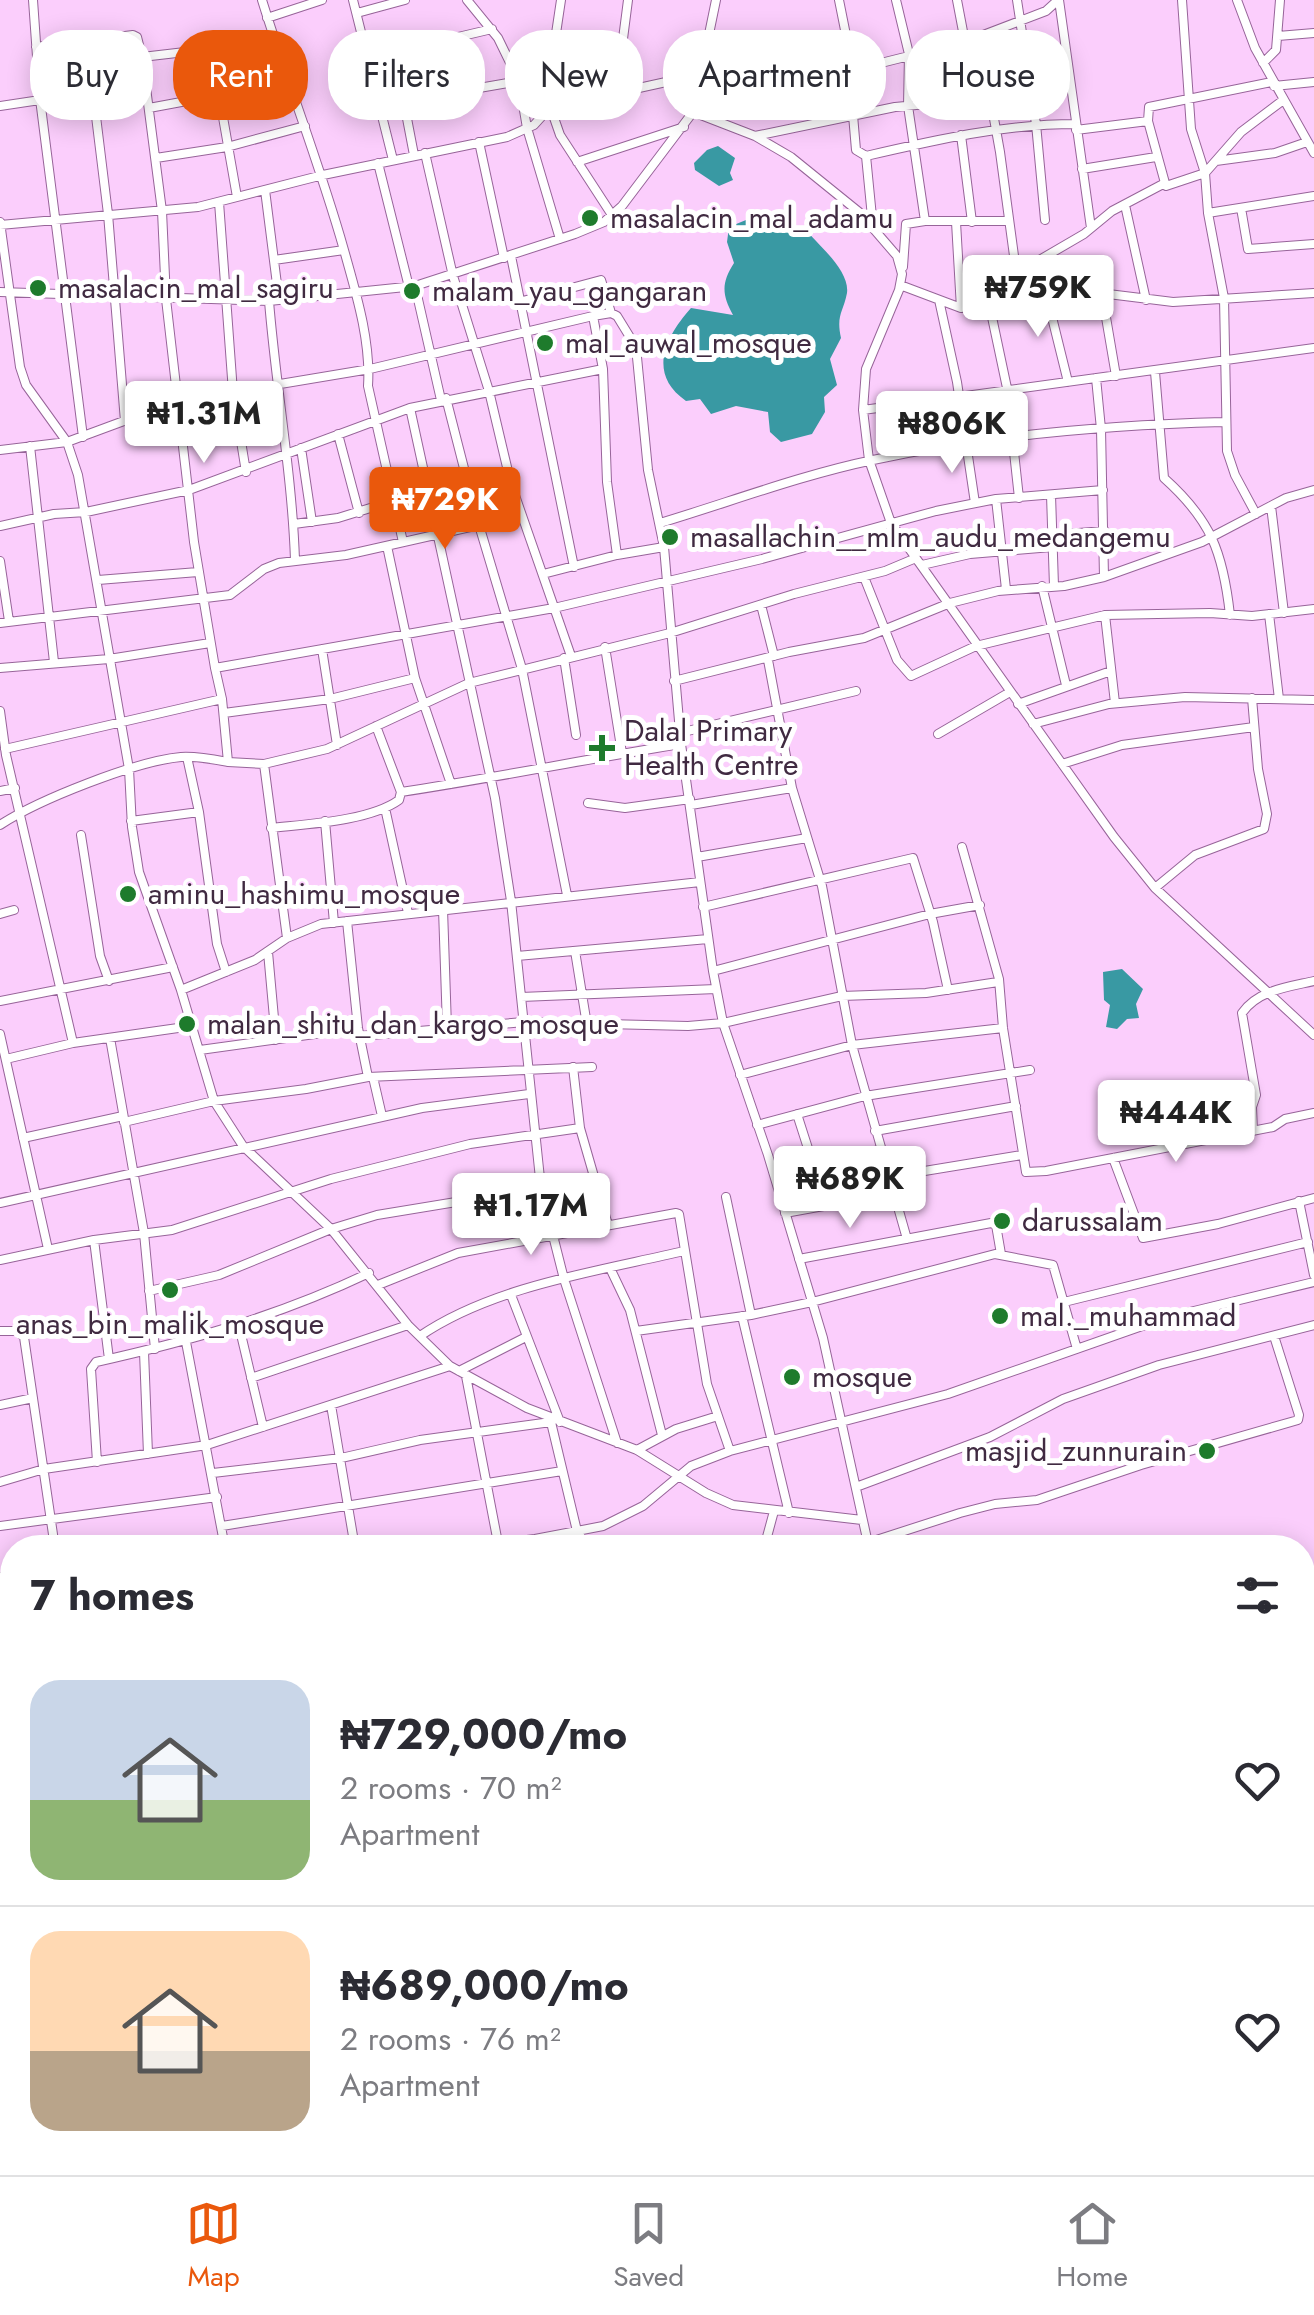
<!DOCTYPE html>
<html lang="en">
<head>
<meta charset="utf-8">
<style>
  body { margin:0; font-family:Jost,sans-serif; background:#f7f7f7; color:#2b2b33; height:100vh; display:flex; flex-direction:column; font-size:38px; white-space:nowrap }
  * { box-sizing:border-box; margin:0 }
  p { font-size:32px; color:#7c7c81 }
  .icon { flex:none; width:55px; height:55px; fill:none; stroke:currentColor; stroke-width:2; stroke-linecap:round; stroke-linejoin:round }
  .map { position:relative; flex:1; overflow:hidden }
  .details { position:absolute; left:0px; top:1535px; width:1315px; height:640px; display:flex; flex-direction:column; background:#fff; border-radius:40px 40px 0 0; box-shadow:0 5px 25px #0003 }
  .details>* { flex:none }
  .top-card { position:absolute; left:30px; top:30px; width:1255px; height:90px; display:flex; gap:20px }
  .price { position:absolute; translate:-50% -85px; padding:0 22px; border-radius:10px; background:#fff; color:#222; font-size:32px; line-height:65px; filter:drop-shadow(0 2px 5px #0008) }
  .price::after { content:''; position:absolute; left:50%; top:60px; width:30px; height:22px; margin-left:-15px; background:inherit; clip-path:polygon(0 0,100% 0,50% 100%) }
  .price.current { background:#ea580c; color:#fff }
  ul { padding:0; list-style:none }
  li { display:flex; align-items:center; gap:30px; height:250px; padding:0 30px }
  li+li { border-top:2px solid #e1e1e2 }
  li span { display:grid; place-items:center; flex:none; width:280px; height:200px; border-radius:30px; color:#555 }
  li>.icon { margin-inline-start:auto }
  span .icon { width:120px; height:120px; fill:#fffc; stroke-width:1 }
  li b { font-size:42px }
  h2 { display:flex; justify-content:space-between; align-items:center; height:120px; padding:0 30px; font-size:42px }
  .chip { padding:0 35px; border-radius:40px; background:#fff; box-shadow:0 5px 25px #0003; font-size:35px; line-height:90px }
  .chip.current { background:#ea580c; color:#fff }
  .menu { display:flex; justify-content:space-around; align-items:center; height:140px; border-top:2px solid #e1e1e2; background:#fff; font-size:28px; color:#7c7c81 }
  .menu a { display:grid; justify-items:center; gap:5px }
  .menu .current { color:#ea580c }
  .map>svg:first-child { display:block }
  .water { fill:#3999a3 }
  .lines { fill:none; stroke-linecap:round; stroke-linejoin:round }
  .minor-casing { stroke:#976499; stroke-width:10 }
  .tertiary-casing { stroke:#976499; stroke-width:11 }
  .minor { stroke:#fff; stroke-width:8 }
  .tertiary { stroke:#fff; stroke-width:9 }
  .poi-dot { fill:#1e7b2c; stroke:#fff; stroke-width:4 }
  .labels { text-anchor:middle; stroke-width:10; stroke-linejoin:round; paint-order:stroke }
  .poi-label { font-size:30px; fill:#402a41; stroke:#fff; text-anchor:start }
</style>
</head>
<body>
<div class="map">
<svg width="1314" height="2175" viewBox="0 0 1314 2175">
  <rect width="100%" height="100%" fill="#fbcefc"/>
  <path class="water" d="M718,146L735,158L730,173L733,180L719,186L695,170L694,163L707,150Z
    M746,220L804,228C817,244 850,270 847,293C843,313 836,315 841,338L830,359L837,385L824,397L825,412L812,434L781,442L770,432L768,412L736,406L711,414L700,399L686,401C647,374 665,337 691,308L733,315C722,295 721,283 734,263L727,242L729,227Z
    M1122,969L1143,989L1136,1004L1139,1018L1127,1019L1117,1029L1106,1027L1110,1005L1104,1000L1103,972Z"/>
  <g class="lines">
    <defs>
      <path id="minor" d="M33,0L40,99L83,437
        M262,0C288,84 320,165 344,250C356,293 371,341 368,386L403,542
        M353,0L393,160
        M467,0L498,38L519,81L527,128L560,239
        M839,0L853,70
        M896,0L909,54L908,106L925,221
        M957,0L965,42
        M1017,0L1036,124L1045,220
        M1059,0L1091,228
        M1182,0L1191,129L1205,173L1208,213L1224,298L1227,451L1235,475L1256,514
        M1237,0L1255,48L1314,153
        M357,13L405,0
        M267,18L322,0
        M979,35L1000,152L1017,278
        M1278,36L1314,33
        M36,47L133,35L137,37L142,57
        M211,49L237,197
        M390,53L492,29
        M1263,63L1276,50L1280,0
        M1274,86L1314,82
        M93,92L108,214L125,421
        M616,93L628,0
        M0,106L93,92L145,79
        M149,108L289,82
        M552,112L560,135L612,215
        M693,112L755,136L791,157L859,212L897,256L902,274L899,290L866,369L863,410L869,460L891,523L1114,837L1155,888L1314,1035
        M544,114L561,0
        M702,114L705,107L722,97L841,69L853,70L965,42L1046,11L1058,0
        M853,115L856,150L866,156L873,227
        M1076,130L1148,121
        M961,135L972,222
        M755,136L895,107L991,98
        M479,142L504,258
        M425,153L453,276L489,391L511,484L571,656
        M414,155L405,108L410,100L519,81
        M866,156C935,140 1004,124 1076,124
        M156,158L227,147L305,126
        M1216,161L1275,153L1307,142
        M577,162L684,127
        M378,163L409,287
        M1082,169L1156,157
        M1165,183L1148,121L1149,107L1272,82
        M265,190L279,300
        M219,202L233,392L246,472
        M1125,205L1146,300
        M1241,208L1248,249L1314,244
        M1208,213L1314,196
        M0,222L20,367L26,385L67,442L78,475L129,769L132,827L139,872L181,990L214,1101L243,1146L331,1229L408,1325L450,1366L527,1408L637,1450L706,1493L733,1505L862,1520
        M956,222L961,308
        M0,225L198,207L323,175L507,137L534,125L544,114L616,93L698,75
        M511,256L574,567
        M274,260L344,250
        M903,267L906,224L925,221H1008
        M900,285L961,308L989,303L1010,288L1024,269L1084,234L1112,211L1165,183L1166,186L1205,173L1241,132L1282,101
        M415,286L441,400
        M1010,288L1076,290L1173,302L1314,293
        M1045,289L1068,382
        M0,292L269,301L415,286L575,234L604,222L622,206L693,112L716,0
        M1102,294L1116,376
        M939,300L957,382L975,503
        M269,301C276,388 292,473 295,560
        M519,302L601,280L611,313
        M989,303L1007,388L1019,498
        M593,316L603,369L607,482L617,555
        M1155,372L1164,478C1211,520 1223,552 1230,615
        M1096,378L1101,429L1104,577
        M446,398L476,515L522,669L567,895
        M410,408L495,798L511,901L541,1188L564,1279L617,1443
        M863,410L1314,348
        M338,434L359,513
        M30,446L54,662
        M301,448L312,522
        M0,450L67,442L178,401L370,369L593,316L611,313L617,316L636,347L648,470L664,547L681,744L713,971L723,1023L768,1155L823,1338L869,1548
        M1051,495L1054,586
        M996,499L1006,589
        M1271,506L1284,613
        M660,523C730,502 801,475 873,460C988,435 1106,425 1224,422
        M294,524L338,518L393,501
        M0,526L54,514L86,512L189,490L410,408L603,369
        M1052,535L1105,531
        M387,546L415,678
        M0,561L9,621
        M922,565L970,554L1052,547
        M543,574L617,555L664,547
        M864,577L897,660L911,676L976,646L1105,615L1210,613L1252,616L1314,609
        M98,580L198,572
        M1042,586L1066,685
        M761,605L774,656
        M1269,614L1279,699
        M1105,615L1115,703
        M0,623L230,595L264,569L279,563L346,555L479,525
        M605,647L622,753
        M322,649L337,745
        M564,658L576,735
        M768,660L792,788L822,886L852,1045L907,1239
        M0,668L109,659L210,643
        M215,668L194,542L166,299L162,211L142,57L211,49L273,36
        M674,681L789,652L864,638L950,603L998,591L1064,586L1104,577L1202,542L1286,498L1314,490
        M1018,704L1111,671
        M0,711L6,755L73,1043
        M224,713L330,699L415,678L451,784
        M1033,724L1109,704L1185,697L1314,700
        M376,726L401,792
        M679,733L856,691
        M938,734L1010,692
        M5,749L222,699
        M187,757L199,812L217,944L226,972
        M228,762L264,764L327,749L469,683L670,633L794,594L885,571L916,558
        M264,764L287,938
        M1062,764L1122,745L1254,727
        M0,791L15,788
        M401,792C494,778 587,759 681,744
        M588,803L625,808L690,799
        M691,805L792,788
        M385,808L408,913
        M131,821L199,812
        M325,821L334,923
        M0,825C38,800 136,761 181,757C197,756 212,759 228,762L222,699L215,668L554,608L762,559L936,511L996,499L1103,490
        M271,828C307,824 370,821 399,800L401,792
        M81,835L100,956L109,981
        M962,847L999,979L1003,1028L1026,1172L1046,1171L1273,1127L1285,1119L1314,1113
        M697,857L807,838
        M1155,888L1195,855L1264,829L1267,814L1258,769L1252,698
        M703,907L913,858L933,922L948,990
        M443,909L447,1027
        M0,914L14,910
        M347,921L358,1028L368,1077
        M575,951L587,1025
        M268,952L276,1040
        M517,956L708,939
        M713,971L930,914L980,905
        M181,990L255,960L287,938L321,924L700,882
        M521,997L716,989
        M0,1001L173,967
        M0,1034L48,1249
        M360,1036L524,1022L688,1026L723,1023L842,996L926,993L998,982
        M110,1038L144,1233L155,1349
        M200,1050L358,1028
        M6,1059L73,1043L192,1026
        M573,1067L580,1128L608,1225
        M740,1075L852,1045L1003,1028
        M373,1077L382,1116
        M797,1114L813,1164
        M124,1122L214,1101L306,1089L368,1077L592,1067
        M757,1125L865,1096L1030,1070
        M875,1131L1016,1106
        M1253,1131L1252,1107L1256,1095L1242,1013C1258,990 1288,987 1314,981
        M23,1138L123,1116
        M1113,1158L1143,1238L1218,1224L1314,1198
        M773,1172L880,1150
        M888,1177L1022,1155
        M726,1197L751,1315
        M1299,1201L1314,1275
        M0,1203L422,1108L529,1094
        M785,1213L840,1203L890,1185
        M94,1240L109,1359
        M799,1259L991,1223L996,1225L1001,1254
        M0,1260L94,1240L172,1230L331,1179L470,1144L580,1128
        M610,1268L630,1310L662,1435
        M378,1285L458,1253L676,1213L679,1214L707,1384L730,1451
        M149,1291L219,1275L331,1229L377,1215L541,1188
        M511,1295L560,1422
        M1064,1302L1308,1242
        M742,1316L789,1513
        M239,1326L263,1427
        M0,1331H17L24,1337L55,1548
        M636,1331L751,1315L812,1302L995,1254L1053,1265L1077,1349
        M420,1336C493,1286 599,1271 684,1251
        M186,1342L225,1548
        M144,1352L148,1454
        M459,1371L526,1337
        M466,1376L498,1543
        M251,1378L408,1325
        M0,1405L33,1398
        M331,1405L355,1548
        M550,1418L577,1531L588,1548
        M637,1450L676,1429L718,1416
        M97,1462L91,1369L96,1362C190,1341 281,1315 369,1273
        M213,1473L341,1458L420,1440L551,1422
        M0,1482L44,1469L207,1445L450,1366
        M856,1487L990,1437L1063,1399L1159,1365L1314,1325
        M0,1526L217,1497
        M222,1526L562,1471
        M867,1543L960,1513L995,1504L1037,1500L1141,1465L1298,1420L1299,1415L1274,1336
        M461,1548L535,1539L603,1526L643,1506L691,1466L730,1451L948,1394L1165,1318L1314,1282
        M764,1548L774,1511
        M0,1577L12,1575
        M0,1633L12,1629
        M0,1689L12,1684
        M0,1747L12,1741
        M1302,1776L1314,1773
        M5,1797L12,1815
        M0,1874L12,1871
        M0,1928L12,1926
        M0,1979L12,1977
        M1302,1998L1314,1997
        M0,2019L12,2016
        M0,2079L12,2077
        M11,2136L12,2151
        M13,2162L14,2175
        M116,2162L117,2175
        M648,2162L649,2175
        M784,2162L786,2175
        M845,2162L847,2175
        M1094,2162L1096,2175
        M384,2175L449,2162
        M909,2175L936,2174"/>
      <path id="tertiary" d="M0,1692L12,1709
        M357,2162L367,2175"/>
    </defs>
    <use href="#minor" class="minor-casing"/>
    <use href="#tertiary" class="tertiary-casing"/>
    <use href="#minor" class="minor"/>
    <use href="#tertiary" class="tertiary"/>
  </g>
  <g class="poi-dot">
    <circle cx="590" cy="218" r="10"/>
    <circle cx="38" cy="288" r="10"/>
    <circle cx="412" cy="291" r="10"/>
    <circle cx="545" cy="343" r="10"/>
    <circle cx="670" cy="537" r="10"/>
    <path d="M597 733h10v10h10v10h-10v10h-10v-10h-10v-10h10z"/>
    <circle cx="128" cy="894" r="10"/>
    <circle cx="187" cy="1024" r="10"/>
    <circle cx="1002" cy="1221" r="10"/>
    <circle cx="170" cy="1290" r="10"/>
    <circle cx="1000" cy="1316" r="10"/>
    <circle cx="792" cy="1377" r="10"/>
    <circle cx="1207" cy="1451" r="10"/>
  </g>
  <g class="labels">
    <g class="poi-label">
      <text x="610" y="228">masalacin_mal_adamu</text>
      <text x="58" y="298">masalacin_mal_sagiru</text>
      <text x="432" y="301">malam_yau_gangaran</text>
      <text x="565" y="353">mal_auwal_mosque</text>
      <text x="690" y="547">masallachin__mlm_audu_medangemu</text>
      <text x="624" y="741">Dalal Primary<tspan x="624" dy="34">Health Centre</tspan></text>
      <text x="148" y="904">aminu_hashimu_mosque</text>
      <text x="207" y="1034">malan_shitu_dan_kargo_mosque</text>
      <text x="1022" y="1231">darussalam</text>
      <text x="1020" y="1326">mal._muhammad</text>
      <text x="170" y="1334" text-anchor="middle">anas_bin_malik_mosque</text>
      <text x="812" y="1387">mosque</text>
      <text x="1187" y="1461" text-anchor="end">masjid_zunnurain</text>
    </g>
  </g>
</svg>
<b class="price" style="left:1038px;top:340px">₦759K</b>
<b class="price" style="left:204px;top:466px">₦1.31M</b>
<b class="price" style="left:952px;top:476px">₦806K</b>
<b class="price current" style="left:445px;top:552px">₦729K</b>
<b class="price" style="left:1176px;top:1165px">₦444K</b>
<b class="price" style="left:850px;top:1231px">₦689K</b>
<b class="price" style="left:531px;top:1258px">₦1.17M</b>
<div class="top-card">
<a class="chip">Buy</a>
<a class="chip current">Rent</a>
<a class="chip">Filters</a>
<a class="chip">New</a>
<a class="chip">Apartment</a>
<a class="chip">House</a>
</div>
<section class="details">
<h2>7 homes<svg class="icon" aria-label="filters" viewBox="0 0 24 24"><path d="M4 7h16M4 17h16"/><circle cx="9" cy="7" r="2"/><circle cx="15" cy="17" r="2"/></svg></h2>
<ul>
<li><span style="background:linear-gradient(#c9d6e8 60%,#8fb573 0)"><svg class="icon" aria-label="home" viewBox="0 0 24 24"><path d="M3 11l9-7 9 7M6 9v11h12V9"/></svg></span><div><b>₦729,000/mo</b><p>2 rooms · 70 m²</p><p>Apartment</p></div><svg class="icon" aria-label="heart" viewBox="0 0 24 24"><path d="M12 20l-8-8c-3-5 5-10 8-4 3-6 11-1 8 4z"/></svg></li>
<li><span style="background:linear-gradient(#ffd9b3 60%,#b9a48a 0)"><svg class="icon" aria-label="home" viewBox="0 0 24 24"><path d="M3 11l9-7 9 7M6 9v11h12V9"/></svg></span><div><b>₦689,000/mo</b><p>2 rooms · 76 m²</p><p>Apartment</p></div><svg class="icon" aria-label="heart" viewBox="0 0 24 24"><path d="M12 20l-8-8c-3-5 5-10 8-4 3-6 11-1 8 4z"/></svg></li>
</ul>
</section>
</div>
<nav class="menu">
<a class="current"><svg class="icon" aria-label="map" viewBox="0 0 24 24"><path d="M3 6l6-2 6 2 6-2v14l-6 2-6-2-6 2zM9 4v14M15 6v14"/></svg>Map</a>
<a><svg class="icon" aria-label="saved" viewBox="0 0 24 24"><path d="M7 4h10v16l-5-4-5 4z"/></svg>Saved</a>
<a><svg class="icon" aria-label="home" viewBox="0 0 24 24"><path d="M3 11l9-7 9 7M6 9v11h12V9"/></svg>Home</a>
</nav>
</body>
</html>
